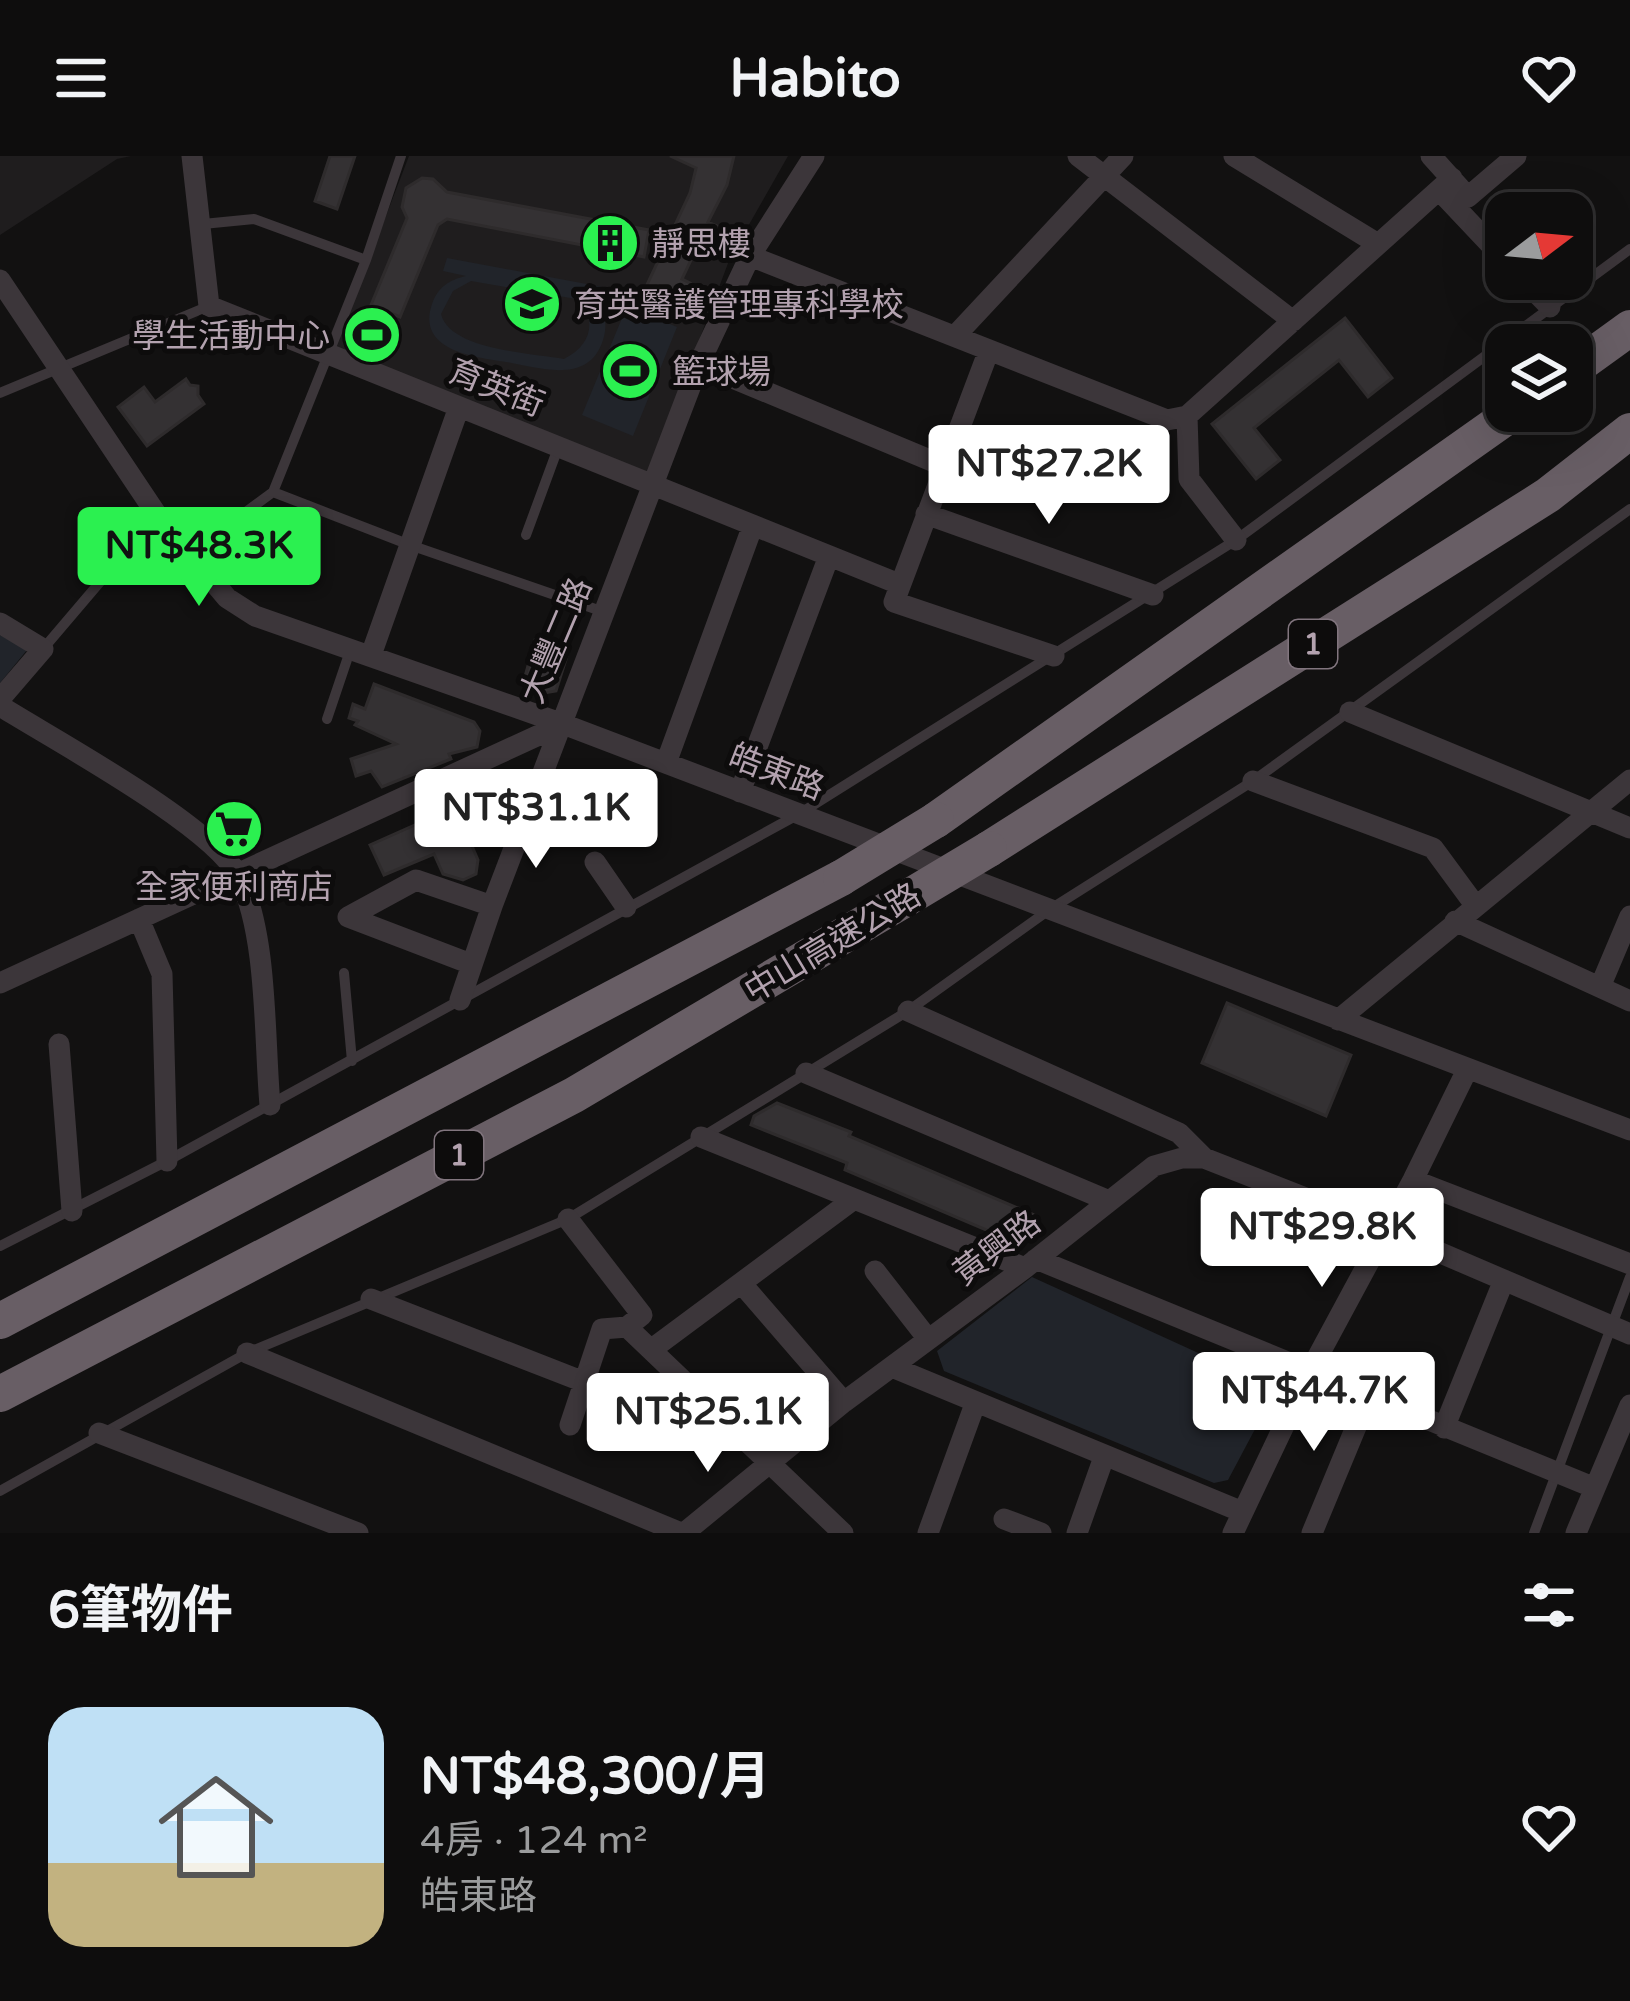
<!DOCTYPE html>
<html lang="zh-TW">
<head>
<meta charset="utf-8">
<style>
  body { margin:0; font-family:"Varela Round","Noto Sans TC",sans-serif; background:#171616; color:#f1f3f6; height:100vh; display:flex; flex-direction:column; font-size:45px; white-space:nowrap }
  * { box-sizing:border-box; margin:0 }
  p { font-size:39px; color:#9b9c9d }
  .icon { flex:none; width:66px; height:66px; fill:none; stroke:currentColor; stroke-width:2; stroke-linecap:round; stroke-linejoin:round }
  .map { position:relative; height:1377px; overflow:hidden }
  .side { display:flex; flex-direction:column; background:#0e0d0d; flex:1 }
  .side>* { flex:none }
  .needle { width:78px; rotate:74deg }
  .controls { position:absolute; left:1485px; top:36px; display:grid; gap:24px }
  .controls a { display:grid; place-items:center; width:108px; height:108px; border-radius:24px; background:#0e0d0d; box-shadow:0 12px 48px #0002,0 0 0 3px #2e2d2e; font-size:60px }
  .price { position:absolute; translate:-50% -102px; padding:0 27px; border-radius:12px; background:#fff; color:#222; font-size:39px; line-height:78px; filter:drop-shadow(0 3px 6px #0008) }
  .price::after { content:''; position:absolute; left:50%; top:72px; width:36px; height:27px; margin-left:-18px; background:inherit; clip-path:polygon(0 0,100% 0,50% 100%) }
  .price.selected { background:#2bf050; color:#111 }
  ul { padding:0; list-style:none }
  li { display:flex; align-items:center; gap:36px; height:300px; padding:0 48px }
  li+li { border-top:3px solid #2e2d2e }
  li span { display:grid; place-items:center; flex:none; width:336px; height:240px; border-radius:36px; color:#555 }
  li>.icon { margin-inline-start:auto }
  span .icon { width:144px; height:144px; fill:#fffc; stroke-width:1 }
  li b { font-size:51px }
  h2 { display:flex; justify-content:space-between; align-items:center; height:144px; padding:0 48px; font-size:51px }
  header { display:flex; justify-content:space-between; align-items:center; height:156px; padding:0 48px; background:#0e0d0d; font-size:54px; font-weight:700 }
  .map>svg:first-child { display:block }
  .built { fill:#1f1d1e }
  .green { fill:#21242a; fill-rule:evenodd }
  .building { fill:#343133; stroke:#2e2b2c; stroke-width:3 }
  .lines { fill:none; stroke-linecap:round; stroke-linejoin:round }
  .service { stroke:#3c363a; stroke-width:10 }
  .minor { stroke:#3c363a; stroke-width:21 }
  .motorway { stroke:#685e65; stroke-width:36 }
  .motorway-bridge { stroke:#685e65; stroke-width:36 }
  .labels { text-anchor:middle; stroke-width:10; stroke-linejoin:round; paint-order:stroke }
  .shield { fill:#0d0c0c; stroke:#81757e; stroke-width:3 }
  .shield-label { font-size:30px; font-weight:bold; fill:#b3a2af }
  .poi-label { font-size:33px; fill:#b3a2af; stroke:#0d0c0c; text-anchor:start }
  .street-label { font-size:33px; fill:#b3a2af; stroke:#0d0c0c }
</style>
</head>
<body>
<header><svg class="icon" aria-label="menu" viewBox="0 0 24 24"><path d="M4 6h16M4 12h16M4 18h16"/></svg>Habito<svg class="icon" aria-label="heart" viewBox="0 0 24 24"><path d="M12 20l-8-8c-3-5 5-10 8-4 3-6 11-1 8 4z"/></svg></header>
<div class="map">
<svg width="1630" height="1377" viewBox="0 0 1630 1377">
  <rect width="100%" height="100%" fill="#121111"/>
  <path class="built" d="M0,0H131L117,3L0,79Z
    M409,0H788L730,102L647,323L334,195Z"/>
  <path class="green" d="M447,102L624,135L618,151L600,148C606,159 607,172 603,184C589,229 540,212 506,206C475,201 416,195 432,148C438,131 449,124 466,120L443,115ZM471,125L582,144C596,169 590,190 564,203C531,197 450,194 441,158L453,135Z
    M627,150L677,171L633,280L582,259Z
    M362,151L396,163L381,206L347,194Z
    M0,479L27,494L0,527Z
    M1032,1121L1264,1227L1271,1243L1228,1324L1214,1327L944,1215L937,1195Z"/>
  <path class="building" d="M330,0H355L337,53L315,45Z
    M670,0H734L727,29L708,66L717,70L709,87L701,83L682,123L690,127L678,151L644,135L690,37L696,12Z
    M422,22L433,23L447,36L649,74L644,101L447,63L438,69L400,161L371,149L407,62L402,51L406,32Z
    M1345,162L1392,222L1368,241L1339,204L1254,272L1280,304L1256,323L1212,268Z
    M186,223L190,229L198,230V239L204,248L147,290L118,251L144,231L155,246Z
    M535,484L568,497L556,535L544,537L523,528Z
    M374,528L474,566L480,575L477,591L449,598L451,603L382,631L371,615L356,620L351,603L396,588L355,569L358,565L349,562L353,548L365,553Z
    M491,635L498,663L466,676L478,704L476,718L463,724L443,718L434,698L384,719L370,689Z
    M1227,847L1351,899L1326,960L1202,907Z
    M777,947L851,976L849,980L1032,1058L1005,1082L845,1014L847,1007L751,969L754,960Z"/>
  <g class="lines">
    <path class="service" d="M203,68L254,63L366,104
      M0,237L209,150
      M273,336L366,104L401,0
      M273,336L410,389L604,456
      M526,379L558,292
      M190,397L273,336
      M43,493L157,359
      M327,563L351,492
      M344,817L352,905
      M0,1090L167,1005L799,658L1236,384L1630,93
      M0,1335L247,1197L568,1063L908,855L1049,754L1253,625L1630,353
      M1534,1377L1630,1121"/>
    <path class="minor" d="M192,0L209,150L899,428
      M1078,0L1293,165
      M1234,0L1378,88
      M1431,0L1468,41L1516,0
      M1439,34L1506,105
      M750,100L1167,264L1187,260L1452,22
      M1523,123L1550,151
      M0,124L157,359L227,442L255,460L563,568L1630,974
      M955,180L1123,0
      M989,194L894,446L1054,500
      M699,208L944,310
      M1187,260L1189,323L1236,384
      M926,358L1153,439
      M0,467L43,493L0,543
      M371,499L459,251
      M0,550C54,584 214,670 239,721C268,780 264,882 270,949
      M1350,556L1630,672
      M666,607L753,369
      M1253,625L1433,692L1475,749
      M740,636L829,400
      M595,706L626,751
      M139,763L162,818L167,1005
      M1455,765L1630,845
      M471,808L348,761L416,724L492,750
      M0,827L563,568
      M1600,831L1630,760
      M460,844L492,750L699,208L750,100L814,0
      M908,855L1179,977L1204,1002
      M1338,864L1630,624
      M59,888L72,1055
      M806,917L1109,1045
      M701,981L1025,1112
      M1413,1024L1630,1108
      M568,1063L642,1159L627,1171
      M1036,1103L1595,1332
      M875,1115L928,1183
      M741,1127L844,1246
      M371,1143L584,1226
      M627,1171L843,1377
      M652,1193L854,1043
      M247,1197L681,1377
      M892,1211L1240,1355
      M570,1269L602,1173L627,1171
      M1444,1272L1504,1124
      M99,1277L358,1377
      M1004,1363L1041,1377
      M684,1377L844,1246L1025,1112L1154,1010L1182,1002H1204L1387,1074L1630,1178
      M928,1377L975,1248
      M1077,1377L1104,1301
      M1233,1377L1309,1217L1413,1024L1467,914
      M1312,1377L1368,1242
      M1576,1377L1630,1249"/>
    <path class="motorway" d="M1572,214L1630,172
      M936,664L1515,255
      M989,693L1548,339L1630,275
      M0,1165L841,722
      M0,1238L574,939L907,742"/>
    <path class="motorway-bridge" d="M841,722L936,664
      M907,742L989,693"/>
  </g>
  <defs>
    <symbol id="building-disc" viewBox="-11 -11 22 22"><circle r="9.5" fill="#2bf050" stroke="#0d0c0c"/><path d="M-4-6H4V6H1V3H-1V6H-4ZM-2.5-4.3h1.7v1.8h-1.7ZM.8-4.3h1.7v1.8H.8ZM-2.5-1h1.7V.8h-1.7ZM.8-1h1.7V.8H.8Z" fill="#111"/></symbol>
    <symbol id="school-disc" viewBox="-11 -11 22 22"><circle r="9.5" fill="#2bf050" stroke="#0d0c0c"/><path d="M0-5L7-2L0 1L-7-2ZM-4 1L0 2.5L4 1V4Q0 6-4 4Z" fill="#111"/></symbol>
    <symbol id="stadium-disc" viewBox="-11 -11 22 22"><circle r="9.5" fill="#2bf050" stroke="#0d0c0c"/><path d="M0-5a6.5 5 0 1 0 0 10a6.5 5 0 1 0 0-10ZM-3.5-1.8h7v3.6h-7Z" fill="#111"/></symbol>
    <symbol id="supermarket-disc" viewBox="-11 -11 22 22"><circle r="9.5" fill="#2bf050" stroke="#0d0c0c"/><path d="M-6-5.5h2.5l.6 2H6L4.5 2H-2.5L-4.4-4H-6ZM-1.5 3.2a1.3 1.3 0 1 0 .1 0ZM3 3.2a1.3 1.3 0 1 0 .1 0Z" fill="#111"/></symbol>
  </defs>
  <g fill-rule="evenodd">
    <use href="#building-disc" x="577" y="54" width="66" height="66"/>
    <use href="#school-disc" x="499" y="115" width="66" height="66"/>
    <use href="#stadium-disc" x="339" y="146" width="66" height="66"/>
    <use href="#stadium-disc" x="597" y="182" width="66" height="66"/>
    <use href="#supermarket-disc" x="201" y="640" width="66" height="66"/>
  </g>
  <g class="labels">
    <g class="shield">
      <rect x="1289" y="464" width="48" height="48" rx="9"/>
      <rect x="435" y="975" width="48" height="48" rx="9"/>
    </g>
    <g class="shield-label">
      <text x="1313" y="498">1</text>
      <text x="459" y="1009">1</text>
    </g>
    <g class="poi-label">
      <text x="652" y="99">靜思樓</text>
      <text x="574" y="160">育英醫護管理專科學校</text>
      <text x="330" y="191" text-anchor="end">學生活動中心</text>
      <text x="672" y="227">籃球場</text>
      <text x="234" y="742" text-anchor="middle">全家便利商店</text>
    </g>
    <g class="street-label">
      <text transform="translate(497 231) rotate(22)" y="12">育英街</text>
      <text transform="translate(555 484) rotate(-67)" y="12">大豐二路</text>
      <text transform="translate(777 615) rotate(21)" y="12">皓東路</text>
      <text transform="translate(832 786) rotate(-31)" y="12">中山高速公路</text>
      <text transform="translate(996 1091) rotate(-37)" y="12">黃興路</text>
    </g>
  </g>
</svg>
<div class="controls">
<a><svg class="needle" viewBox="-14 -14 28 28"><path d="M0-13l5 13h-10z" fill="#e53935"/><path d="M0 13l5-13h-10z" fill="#9b9c9d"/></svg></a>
<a><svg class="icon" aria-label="layers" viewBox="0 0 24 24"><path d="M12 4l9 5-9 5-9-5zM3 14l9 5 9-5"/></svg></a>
</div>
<b class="price" style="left:1049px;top:371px">NT$27.2K</b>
<b class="price selected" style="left:199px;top:453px">NT$48.3K</b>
<b class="price" style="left:536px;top:715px">NT$31.1K</b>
<b class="price" style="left:1322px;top:1134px">NT$29.8K</b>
<b class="price" style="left:1314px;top:1298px">NT$44.7K</b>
<b class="price" style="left:708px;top:1319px">NT$25.1K</b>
</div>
<section class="side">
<h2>6筆物件<svg class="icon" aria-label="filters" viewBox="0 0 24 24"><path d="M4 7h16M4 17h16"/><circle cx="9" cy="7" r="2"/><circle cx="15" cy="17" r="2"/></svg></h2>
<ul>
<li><span style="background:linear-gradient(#bfe0f5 65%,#c2b280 0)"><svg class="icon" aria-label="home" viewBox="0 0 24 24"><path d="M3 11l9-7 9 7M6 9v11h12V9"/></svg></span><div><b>NT$48,300/月</b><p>4房 · 124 m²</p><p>皓東路</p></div><svg class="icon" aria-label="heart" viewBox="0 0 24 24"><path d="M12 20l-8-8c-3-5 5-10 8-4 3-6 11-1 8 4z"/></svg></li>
</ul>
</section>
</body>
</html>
